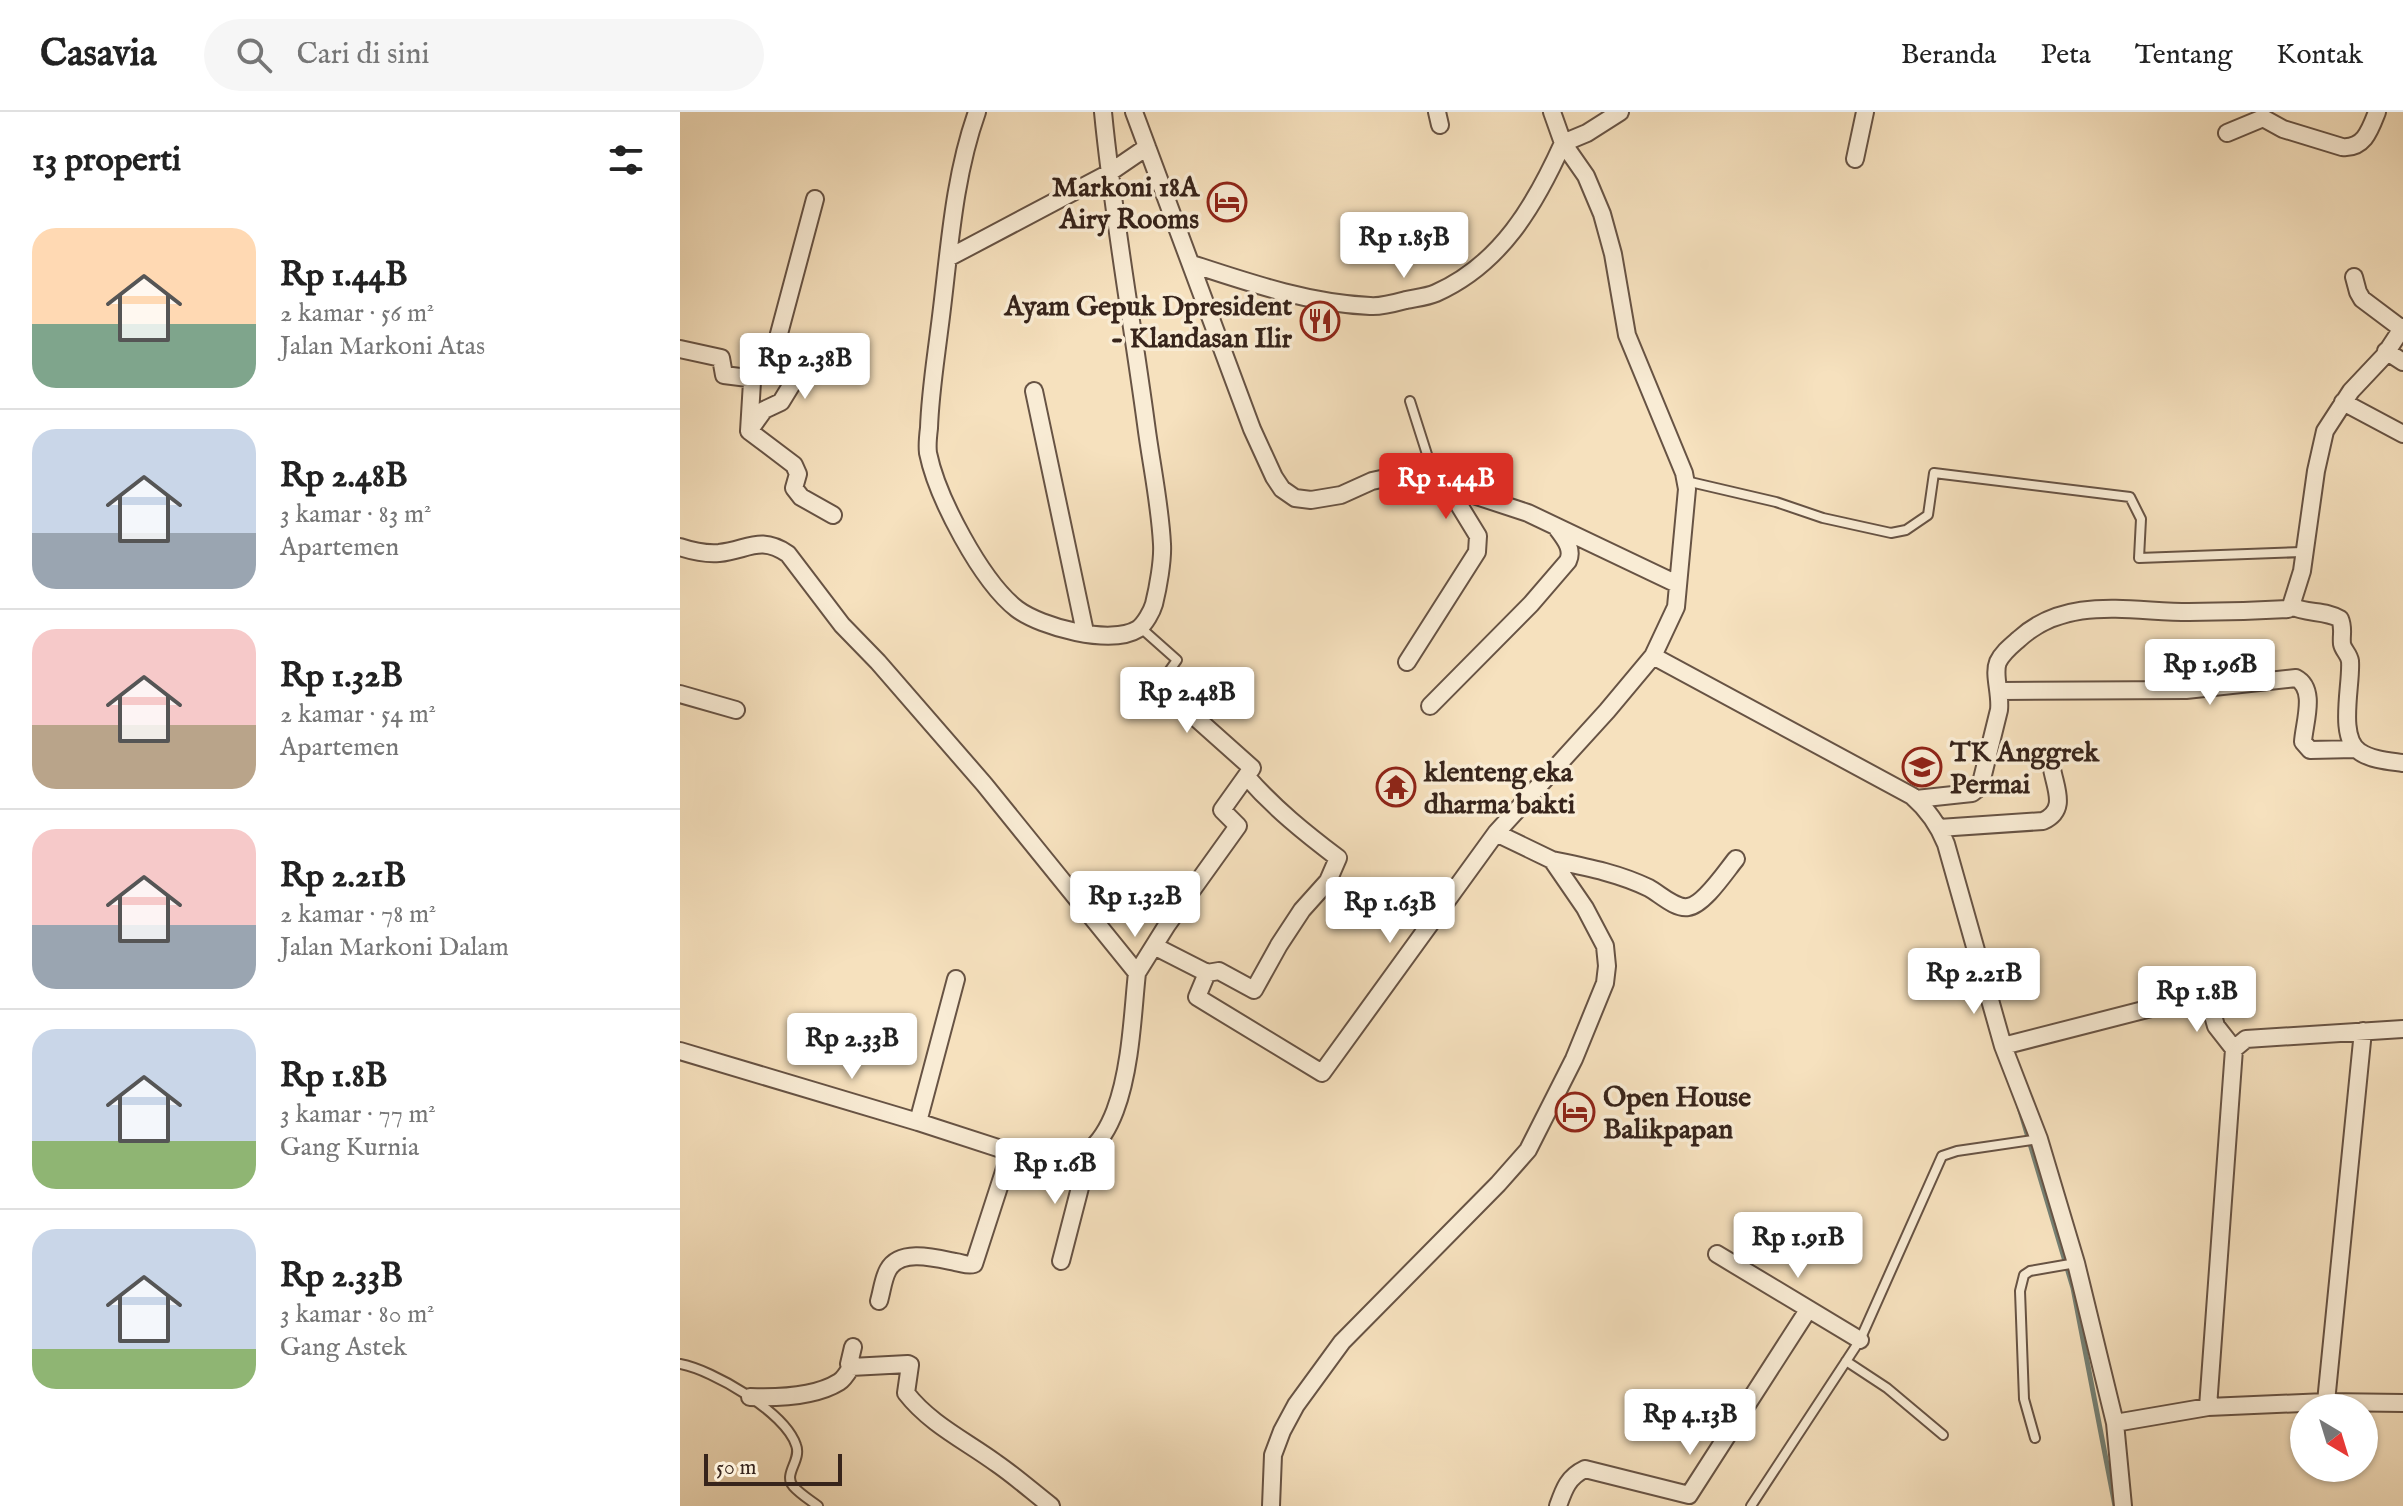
<!DOCTYPE html>
<html lang="id">
<head>
<meta charset="utf-8">
<style>
  body { margin:0; font-family:"IM FELL English",serif; background:#f6f6f6; color:#222; height:100vh; display:flex; flex-direction:column; font-size:30px; white-space:nowrap }
  * { box-sizing:border-box; margin:0 }
  p { font-size:26px; color:#767676 }
  .icon { flex:none; width:44px; height:44px; fill:none; stroke:currentColor; stroke-width:2; stroke-linecap:round; stroke-linejoin:round }
  .map { position:relative; flex:1; overflow:hidden }
  .side { display:flex; flex-direction:column; background:#fff; width:680px }
  .side>* { flex:none }
  .needle { width:52px; rotate:142deg }
  .tools { position:absolute; left:1610px; top:1282px; display:grid; gap:16px }
  .tools a { display:grid; place-items:center; width:88px; height:88px; border-radius:50%; background:#fff; box-shadow:0 2px 6px #0004; font-size:40px }
  .scale { position:absolute; left:24px; bottom:20px; width:138px; box-sizing:border-box; padding-left:8px; border:4px solid #37241b; border-top:0; font-size:22px; line-height:28px; white-space:nowrap; color:#37241b; -webkit-text-stroke:6px #f9ecd5; paint-order:stroke }
  .price { position:absolute; translate:-50% -68px; padding:0 18px; border-radius:8px; background:#fff; color:#222; font-size:26px; line-height:52px; filter:drop-shadow(0 2px 4px #0008) }
  .price::after { content:''; position:absolute; left:50%; top:48px; width:24px; height:18px; margin-left:-12px; background:inherit; clip-path:polygon(0 0,100% 0,50% 100%) }
  .price.on { background:#d93025; color:#fff }
  ul { padding:0; list-style:none }
  li { display:flex; align-items:center; gap:24px; height:200px; padding:0 32px }
  li+li { border-top:2px solid #e0e0e0 }
  li span { display:grid; place-items:center; flex:none; width:224px; height:160px; border-radius:24px; color:#555 }
  li>.icon { margin-inline-start:auto }
  span .icon { width:96px; height:96px; fill:#fffc; stroke-width:1 }
  li b { font-size:34px }
  h2 { display:flex; justify-content:space-between; align-items:center; height:96px; padding:0 32px; font-size:34px }
  header { display:flex; align-items:center; gap:48px; box-sizing:border-box; height:112px; padding:0 40px; background:#fff; border-bottom:2px solid #e0e0e0 }
  header strong { font-size:38px }
  nav { display:flex; gap:44px; margin-inline-start:auto; font-size:28px }
  .search { width:560px; height:72px; background:#f6f6f6; display:flex; align-items:center; gap:20px; box-sizing:border-box; padding:0 28px; border-radius:44px; color:#767676; font-size:30px }
  main { display:flex; flex:1; min-height:0 }
  .map>svg:first-child { display:block }
  .lines { fill:none; stroke-linecap:round; stroke-linejoin:round }
  .stream { stroke:#748074; stroke-width:5 }
  .service-casing { stroke:#675344; stroke-width:12 }
  .minor-casing { stroke:#675344; stroke-width:20 }
  .service { stroke:#f9ecd5; stroke-width:8 }
  .minor { stroke:#f9ecd5; stroke-width:16 }
  .labels { text-anchor:middle; stroke-width:7; stroke-linejoin:round; paint-order:stroke }
  .poi-label { font-size:28px; font-weight:bold; fill:#37241b; stroke:#f9ecd5; text-anchor:start }
</style>
</head>
<body>
<header>
<strong>Casavia</strong>
<div class="search"><svg class="icon" aria-label="search" viewBox="0 0 24 24"><circle cx="10" cy="10" r="6"/><path d="M15 15l6 6"/></svg>Cari di sini</div>
<nav><a>Beranda</a><a>Peta</a><a>Tentang</a><a>Kontak</a></nav>
</header>
<main>
<section class="side">
<h2>13 properti<svg class="icon" aria-label="filters" viewBox="0 0 24 24"><path d="M4 7h16M4 17h16"/><circle cx="9" cy="7" r="2"/><circle cx="15" cy="17" r="2"/></svg></h2>
<ul>
<li><span style="background:linear-gradient(#ffd9b3 60%,#7fa58c 0)"><svg class="icon" aria-label="home" viewBox="0 0 24 24"><path d="M3 11l9-7 9 7M6 9v11h12V9"/></svg></span><div><b>Rp 1.44B</b><p>2 kamar · 56 m²</p><p>Jalan Markoni Atas</p></div></li>
<li><span style="background:linear-gradient(#c9d6e8 65%,#9aa5b1 0)"><svg class="icon" aria-label="home" viewBox="0 0 24 24"><path d="M3 11l9-7 9 7M6 9v11h12V9"/></svg></span><div><b>Rp 2.48B</b><p>3 kamar · 83 m²</p><p>Apartemen</p></div></li>
<li><span style="background:linear-gradient(#f6c9c9 60%,#b9a48a 0)"><svg class="icon" aria-label="home" viewBox="0 0 24 24"><path d="M3 11l9-7 9 7M6 9v11h12V9"/></svg></span><div><b>Rp 1.32B</b><p>2 kamar · 54 m²</p><p>Apartemen</p></div></li>
<li><span style="background:linear-gradient(#f6c9c9 60%,#9aa5b1 0)"><svg class="icon" aria-label="home" viewBox="0 0 24 24"><path d="M3 11l9-7 9 7M6 9v11h12V9"/></svg></span><div><b>Rp 2.21B</b><p>2 kamar · 78 m²</p><p>Jalan Markoni Dalam</p></div></li>
<li><span style="background:linear-gradient(#c9d6e8 70%,#8fb573 0)"><svg class="icon" aria-label="home" viewBox="0 0 24 24"><path d="M3 11l9-7 9 7M6 9v11h12V9"/></svg></span><div><b>Rp 1.8B</b><p>3 kamar · 77 m²</p><p>Gang Kurnia</p></div></li>
<li><span style="background:linear-gradient(#c9d6e8 75%,#8fb573 0)"><svg class="icon" aria-label="home" viewBox="0 0 24 24"><path d="M3 11l9-7 9 7M6 9v11h12V9"/></svg></span><div><b>Rp 2.33B</b><p>3 kamar · 80 m²</p><p>Gang Astek</p></div></li>
</ul>
</section>
<div class="map">
<svg width="1723" height="1394" viewBox="0 0 1723 1394">
  <rect width="100%" height="100%" fill="#f6e1be"/>
  <filter id="stains"><feTurbulence type="fractalNoise" baseFrequency=".0025" numOctaves="4"/><feColorMatrix values="0 0 0 0 .2 0 0 0 0 .09 0 0 0 0 .02 0 0 0 .5 -.17"/></filter>
  <radialGradient id="worn" r=".72"><stop offset=".6" stop-color="#630" stop-opacity="0"/><stop offset="1" stop-color="#630" stop-opacity=".3"/></radialGradient>
  <g class="lines">
    <path class="stream" d="M1339,995L1393,1176L1435,1394"/>
    <defs>
      <path id="service" d="M730,289L752,358L748,368
        M1006,369L1096,390L1143,406L1211,421L1226,418L1248,403L1254,361L1450,385L1461,407L1459,446L1623,440
        M461,516L497,548L479,573
        M1166,1249L1207,1276L1263,1323
        M0,1252C33,1258 105,1300 116,1333C122,1348 103,1362 113,1374C120,1382 130,1388 138,1394
        M1355,1326L1344,1287L1340,1179L1344,1163L1350,1159L1396,1151
        M1071,1394L1180,1228L1262,1044L1277,1039L1359,1027"/>
      <path id="minor" d="M297,0C272,70 269,147 259,220C255,252 250,284 249,316C248,324 247,333 248,341C257,385 301,469 337,497C361,515 431,534 458,517C465,512 472,499 474,492C478,476 483,448 482,432C480,392 471,351 466,312C452,208 433,104 423,0
        M454,0L572,317L594,365L602,377L615,386L631,388L661,383L692,369L724,362L748,368L848,401L997,472
        M757,0L760,13
        M1547,21L1583,6L1603,17L1662,35C1684,37 1690,18 1697,0
        M883,31L907,21L940,0
        M1175,47L1185,0
        M270,145L429,61L467,35
        M512,152C570,171 628,191 690,194C701,195 715,191 726,188C735,186 747,185 756,181C821,152 855,93 883,31
        M1674,165L1678,180L1682,187L1722,217
        M0,237L41,246L44,263L68,266L72,270L69,319L84,298L101,290L120,259V253L96,233L135,87
        M1706,239L1723,250
        M354,279L405,520
        M1663,290L1723,322
        M69,319L114,353L118,362L114,376L121,385L153,403
        M0,435C12,439 26,442 39,441C68,438 80,423 108,442L162,513L198,550L304,672L457,861C450,920 451,1065 361,1050L238,1010L0,939
        M1611,494C1626,502 1646,498 1660,507C1664,516 1661,523 1662,532C1663,538 1669,542 1670,549C1672,572 1657,626 1680,640C1692,648 1709,649 1723,651
        M973,544L1232,684C1248,698 1258,712 1266,732L1323,934L1359,1027L1396,1151L1435,1311L1443,1394
        M727,550L797,440L798,424L768,375
        M1320,579L1506,578L1616,566C1637,577 1624,611 1623,630L1630,638L1675,637
        M0,582L56,598
        M750,594L851,492L888,449C894,436 883,425 876,415
        M1236,687L1292,681L1300,675L1319,598C1321,582 1313,562 1318,550C1323,540 1331,534 1339,527C1387,483 1451,500 1509,500C1542,500 1575,499 1608,497L1611,494L1622,459L1636,359L1645,319L1671,279L1704,244L1723,215
        M1259,716L1363,709C1387,698 1376,678 1372,657
        M872,748C906,755 938,761 969,776C980,782 995,797 1008,795C1024,793 1046,759 1056,747
        M474,834L527,861L517,885L642,961L816,721L927,599L973,544L996,495L1007,377L1004,361L947,223L933,142L922,102L906,64L883,31L872,0
        M457,861L487,813L558,714L542,698L572,656L479,573
        M527,861L539,859L574,878L599,833L622,798L648,769L658,746C625,721 594,696 567,665
        M1527,882L1536,914L1554,937
        M1323,934L1561,873
        M1554,937L1566,927L1723,917
        M238,1010L276,867
        M1037,1142L1180,1228
        M381,1149L404,1060L405,1043
        M199,1189C202,1179 203,1167 208,1158C220,1136 256,1146 275,1150C283,1151 287,1154 294,1152L330,1041
        M171,1255L228,1252L230,1253L226,1281C250,1312 286,1329 316,1351C335,1364 353,1380 371,1394
        M70,1285C98,1286 135,1285 159,1270C164,1267 168,1260 171,1255L169,1252L173,1235
        M1646,1290L1683,919
        M1528,1295L1554,937
        M1435,1311L1528,1295L1646,1290L1723,1291
        M591,1394L593,1343L602,1319L616,1293L662,1230L818,1072L848,1038L894,947L925,871L927,854L925,834L905,796L872,748L816,721
        M878,1394C884,1377 888,1365 905,1357L1009,1383L1128,1198"/>
    </defs>
    <use href="#service" class="service-casing"/>
    <use href="#minor" class="minor-casing"/>
    <use href="#service" class="service"/>
    <use href="#minor" class="minor"/>
  </g>
  <defs>
    <symbol id="hotel-ring" viewBox="-11 -11 22 22"><circle r="9.5" fill="#f9ecd5" stroke="#8f2418" stroke-width="1.5"/><path d="M-6-4.5h1.5V1H6V5H4.5V3h-9V5H-6ZM-4 0a1.8 1.8 0 1 1 3.6 0ZM.5 0V-2.5h3Q6-2.5 6 0Z" fill="#8f2418"/></symbol>
    <symbol id="restaurant-ring" viewBox="-11 -11 22 22"><circle r="9.5" fill="#f9ecd5" stroke="#8f2418" stroke-width="1.5"/><path d="M-5-6h1v4h1v-4h1v4h1v-4h1v5L-1.5 .5V6h-2V.5L-5-1ZM5-6V6H3V1.5H1.5Q1.5-4 5-6Z" fill="#8f2418"/></symbol>
    <symbol id="school-ring" viewBox="-11 -11 22 22"><circle r="9.5" fill="#f9ecd5" stroke="#8f2418" stroke-width="1.5"/><path d="M0-5L7-2L0 1L-7-2ZM-4 1L0 2.5L4 1V4Q0 6-4 4Z" fill="#8f2418"/></symbol>
    <symbol id="temple-ring" viewBox="-11 -11 22 22"><circle r="9.5" fill="#f9ecd5" stroke="#8f2418" stroke-width="1.5"/><path d="M0-6L5-2H3V0L6.5 2.5H4V6H1.5V3h-3V6H-4V2.5H-6.5L-3 0V-2H-5Z" fill="#8f2418"/></symbol>
  </defs>
  <g fill-rule="evenodd">
    <use href="#hotel-ring" x="525" y="68" width="44" height="44"/>
    <use href="#restaurant-ring" x="618" y="187" width="44" height="44"/>
    <use href="#school-ring" x="1220" y="633" width="44" height="44"/>
    <use href="#temple-ring" x="694" y="653" width="44" height="44"/>
    <use href="#hotel-ring" x="873" y="978" width="44" height="44"/>
  </g>
  <g class="labels">
    <g class="poi-label">
      <text x="519" y="84" text-anchor="end">Markoni 18A<tspan x="519" dy="32">Airy Rooms</tspan></text>
      <text x="612" y="203" text-anchor="end">Ayam Gepuk Dpresident<tspan x="612" dy="32">- Klandasan Ilir</tspan></text>
      <text x="1270" y="649">TK Anggrek<tspan x="1270" dy="32">Permai</tspan></text>
      <text x="744" y="669">klenteng eka<tspan x="744" dy="32">dharma bakti</tspan></text>
      <text x="923" y="994">Open House<tspan x="923" dy="32">Balikpapan</tspan></text>
    </g>
  </g>
  <rect width="100%" height="100%" filter="url(#stains)"/>
  <rect width="100%" height="100%" fill="url(#worn)"/>
</svg>
<div class="tools">
<a><svg class="needle" viewBox="-14 -14 28 28"><path d="M0-13l5 13h-10z" fill="#e53935"/><path d="M0 13l5-13h-10z" fill="#767676"/></svg></a>
</div>
<div class="scale">50 m</div>
<b class="price" style="left:724px;top:168px">Rp 1.85B</b>
<b class="price" style="left:125px;top:289px">Rp 2.38B</b>
<b class="price on" style="left:766px;top:409px">Rp 1.44B</b>
<b class="price" style="left:1530px;top:595px">Rp 1.96B</b>
<b class="price" style="left:507px;top:623px">Rp 2.48B</b>
<b class="price" style="left:455px;top:827px">Rp 1.32B</b>
<b class="price" style="left:710px;top:833px">Rp 1.63B</b>
<b class="price" style="left:1294px;top:904px">Rp 2.21B</b>
<b class="price" style="left:1517px;top:922px">Rp 1.8B</b>
<b class="price" style="left:172px;top:969px">Rp 2.33B</b>
<b class="price" style="left:375px;top:1094px">Rp 1.6B</b>
<b class="price" style="left:1118px;top:1168px">Rp 1.91B</b>
<b class="price" style="left:1010px;top:1345px">Rp 4.13B</b>
</div>
</main>
</body>
</html>
